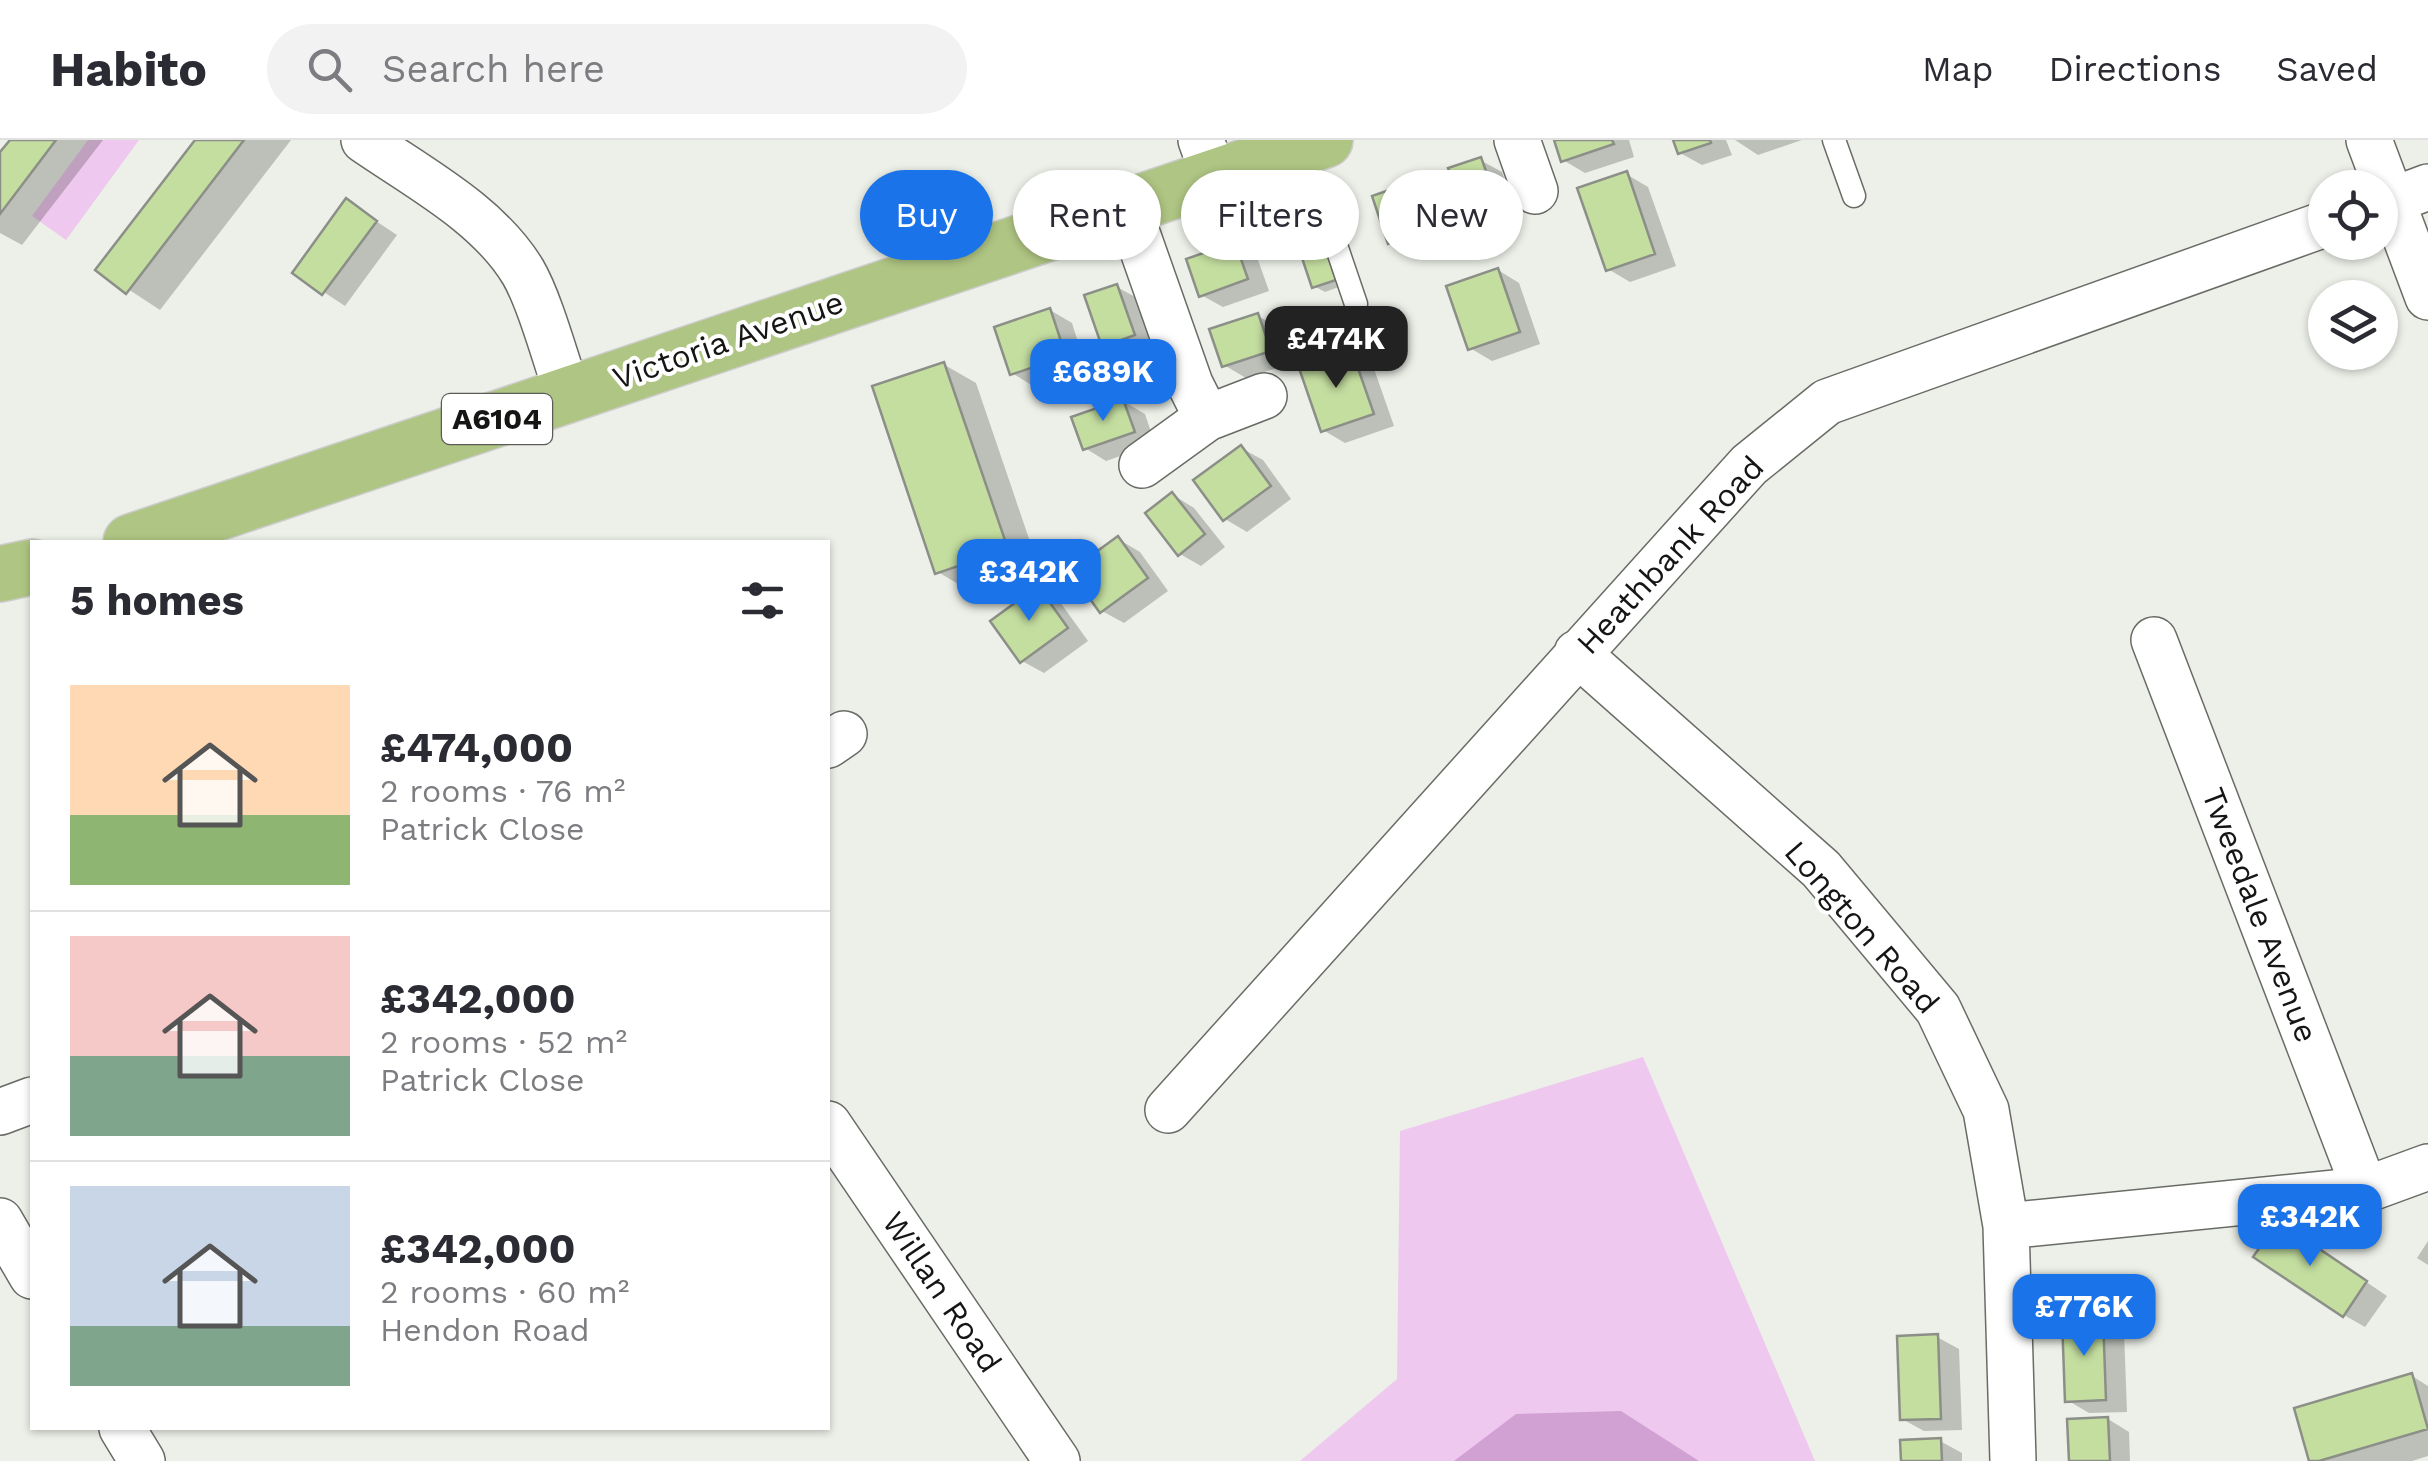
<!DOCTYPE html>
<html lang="en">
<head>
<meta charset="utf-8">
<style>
  body { margin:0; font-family:"Work Sans",sans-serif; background:#f2f2f3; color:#2b2b33; height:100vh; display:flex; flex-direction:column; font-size:38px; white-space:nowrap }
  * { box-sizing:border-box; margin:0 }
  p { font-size:32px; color:#7c7c81 }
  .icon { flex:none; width:55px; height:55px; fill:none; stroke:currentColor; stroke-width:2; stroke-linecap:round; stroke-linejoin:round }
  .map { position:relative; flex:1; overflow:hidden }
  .details { position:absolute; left:30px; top:400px; width:800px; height:890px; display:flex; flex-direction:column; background:#fff; border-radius:0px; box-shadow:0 2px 8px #0004 }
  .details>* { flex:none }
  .guide { position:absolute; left:860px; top:30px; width:950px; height:90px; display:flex; gap:20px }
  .fabs { position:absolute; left:2308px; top:30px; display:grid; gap:20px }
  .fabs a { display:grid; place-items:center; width:90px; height:90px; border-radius:50%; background:#fff; box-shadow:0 2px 8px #0004; font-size:50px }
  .price { position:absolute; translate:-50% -85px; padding:0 22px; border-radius:20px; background:#1a73e8; color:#fff; font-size:32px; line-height:65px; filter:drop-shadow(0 2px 5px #0008) }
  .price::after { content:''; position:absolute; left:50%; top:60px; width:30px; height:22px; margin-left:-15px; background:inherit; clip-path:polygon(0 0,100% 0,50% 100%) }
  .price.active { background:#222; color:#fff }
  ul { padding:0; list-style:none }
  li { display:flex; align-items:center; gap:30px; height:250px; padding:0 40px }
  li+li { border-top:2px solid #e1e1e2 }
  li span { display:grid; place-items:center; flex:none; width:280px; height:200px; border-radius:0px; color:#555 }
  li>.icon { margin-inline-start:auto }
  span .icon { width:120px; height:120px; fill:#fffc; stroke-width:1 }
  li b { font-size:42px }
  h2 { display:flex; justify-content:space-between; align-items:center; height:120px; padding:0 40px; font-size:42px }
  .tag { padding:0 35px; border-radius:45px; background:#fff; box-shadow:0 2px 8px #0004; font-size:35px; line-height:90px }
  .tag.active { background:#1a73e8; color:#fff }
  header { display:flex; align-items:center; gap:60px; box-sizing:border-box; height:140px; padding:0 50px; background:#fff; border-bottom:2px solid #e1e1e2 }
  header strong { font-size:48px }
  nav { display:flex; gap:55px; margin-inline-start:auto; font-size:35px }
  .search { width:700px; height:90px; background:#f2f2f3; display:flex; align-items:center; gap:25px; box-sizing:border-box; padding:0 35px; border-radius:55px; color:#7c7c81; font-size:38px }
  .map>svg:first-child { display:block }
  .green { fill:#efc8ef }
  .forest { fill:#d0a1d2 }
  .shadow { fill:#0003 }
  .building { fill:#c4dea0; stroke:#8c8f88; stroke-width:2.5 }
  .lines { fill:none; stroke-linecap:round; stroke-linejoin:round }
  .lane-casing { stroke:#696c66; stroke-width:25 }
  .street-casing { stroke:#696c66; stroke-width:48 }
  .primary-casing { stroke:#cccccb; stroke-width:58 }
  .lane { stroke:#fff; stroke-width:22 }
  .street { stroke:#fff; stroke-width:45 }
  .primary { stroke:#afc583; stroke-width:55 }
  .labels { text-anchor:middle; stroke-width:8; stroke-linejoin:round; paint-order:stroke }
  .shield { fill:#fff; stroke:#5b5c5a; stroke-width:2.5 }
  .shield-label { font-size:30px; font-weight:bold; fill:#151614 }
  .street-label { font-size:32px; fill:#151614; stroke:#fff }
</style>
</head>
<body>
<header>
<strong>Habito</strong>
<div class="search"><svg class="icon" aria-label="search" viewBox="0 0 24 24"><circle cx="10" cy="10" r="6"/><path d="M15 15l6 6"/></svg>Search here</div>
<nav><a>Map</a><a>Directions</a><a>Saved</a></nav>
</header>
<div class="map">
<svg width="2428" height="1321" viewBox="0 0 2428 1321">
  <rect width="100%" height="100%" fill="#ecf0e8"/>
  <path class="green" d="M88,0H139L66,100L32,76Z
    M1643,917L1815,1321H1300L1397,1239L1400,991Z"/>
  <path class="forest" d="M1621,1271L1699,1321H1454L1516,1274Z"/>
  <path class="shadow" d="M13,0H103L22,105L0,93V17Z
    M198,0H291L160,170L99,130Z
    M1556,0H1629L1634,17L1585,33L1563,20Z
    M1676,0H1726L1732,15L1702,25L1680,13Z
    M1735,0H1802L1758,15Z
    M1480,20L1502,32L1519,80L1489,90L1467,77Z
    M1626,34L1648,47L1676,126L1630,142L1608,129Z
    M1426,40L1448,53L1463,97L1412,115L1390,102Z
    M347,62L397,95L345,166L295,133Z
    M1235,105L1257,117L1269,151L1223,167L1201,155Z
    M1305,117L1344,145L1325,152L1314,146Z
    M1498,130L1519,143L1540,204L1492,221L1470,208Z
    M1117,147L1139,159L1156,207L1126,217L1104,205Z
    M1050,170L1072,183L1086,228L1033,246L1012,233Z
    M1258,176L1280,188L1292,223L1246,238L1224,225Z
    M1351,213L1373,226L1394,286L1345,303L1323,290Z
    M943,224L976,243L1039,428L970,451L938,432Z
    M1123,261L1145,274L1155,304L1106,321L1085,308Z
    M1241,308L1263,320L1291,359L1247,392L1225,379Z
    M1173,355L1194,368L1225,407L1201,426L1180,414Z
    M1118,399L1140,412L1168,451L1124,483L1102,471Z
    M1038,449L1060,462L1088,501L1044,533L1022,521Z
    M2300,1097L2387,1156L2365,1187L2344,1175Z
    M2428,1101V1125L2417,1118Z
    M2102,1179L2124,1191L2127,1272L2089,1273L2067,1260Z
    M1937,1197L1959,1209L1962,1290L1924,1291L1902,1279Z
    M2412,1236L2428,1246V1316L2412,1321H2312Z
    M2108,1279L2129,1292L2130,1321H2071Z
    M1940,1301L1962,1313V1321H1903Z"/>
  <path class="building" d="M10,0H56L0,74V12Z
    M195,0H244L126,154L95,130Z
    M1554,0H1612L1614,4L1561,22Z
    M1673,0H1710L1711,3L1678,14Z
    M1481,17L1499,68L1465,79L1448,28Z
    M1627,31L1655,114L1606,131L1577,48Z
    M1426,37L1443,85L1388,104L1372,56Z
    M346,58L377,81L322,155L292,133Z
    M1235,102L1248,139L1199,157L1186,119Z
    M1325,107L1336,140L1312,148L1301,115Z
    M1498,128L1520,192L1468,210L1446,146Z
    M1117,144L1135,195L1102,207L1084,155Z
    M1050,168L1066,216L1010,235L994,187Z
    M1258,173L1271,211L1222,227L1209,189Z
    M1352,211L1374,274L1321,292L1299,228Z
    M944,222L1008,409L935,434L872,246Z
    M1123,259L1135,292L1083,310L1071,277Z
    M1241,305L1271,346L1223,381L1193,340Z
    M1172,352L1205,394L1178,416L1145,373Z
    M1118,396L1148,438L1100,473L1070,431Z
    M1038,446L1068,488L1020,523L990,481Z
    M2278,1081L2367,1141L2343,1177L2253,1117Z
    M2103,1176L2106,1260L2065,1262L2062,1178Z
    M1938,1194L1941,1279L1900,1280L1897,1196Z
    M2412,1233L2428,1289L2319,1321H2309L2294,1268Z
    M2108,1277L2110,1321H2069L2067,1279Z
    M1941,1298L1942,1321H1901L1900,1300Z"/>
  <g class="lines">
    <defs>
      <path id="lane" d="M1834,0L1854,56
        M1303,8L1356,164"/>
      <path id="street" d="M364,0C419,38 488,74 523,132C540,161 556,221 568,255
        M1201,0L1215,39
        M1517,0L1535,51
        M2369,0L2428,157
        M2380,65L2428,47
        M1128,68L1190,244L1207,278
        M1142,325L1207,278L1264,256
        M2154,500L2365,1050
        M1577,513L1821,729L1938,869L1986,970L2006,1086L2013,1321
        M828,605L844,594
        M1168,970L1749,325L1827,262L2325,84
        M0,972L32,960
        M828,984L1057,1321
        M0,1081L32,1136
        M2006,1086L2365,1050L2428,1027
        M122,1288L142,1321"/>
      <path id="primary" d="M131,402L1325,0
        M0,434L32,427"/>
    </defs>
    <use href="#lane" class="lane-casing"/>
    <use href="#street" class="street-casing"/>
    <use href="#primary" class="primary-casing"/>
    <use href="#lane" class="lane"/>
    <use href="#street" class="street"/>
    <use href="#primary" class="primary"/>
  </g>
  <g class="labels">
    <rect class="shield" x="442" y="254" width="110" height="50" rx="8"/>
    <g class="shield-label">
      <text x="497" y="289">A6104</text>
    </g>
    <g class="street-label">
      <text transform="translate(728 200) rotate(-19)" y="11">Victoria Avenue</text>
      <text transform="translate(1670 415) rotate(-47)" y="11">Heathbank Road</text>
      <text transform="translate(2260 775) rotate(69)" y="11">Tweedale Avenue</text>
      <text transform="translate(1862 787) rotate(49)" y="11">Longton Road</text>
      <text transform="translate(942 1152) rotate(56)" y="11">Willan Road</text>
    </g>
  </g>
</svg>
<div class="fabs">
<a><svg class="icon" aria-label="locate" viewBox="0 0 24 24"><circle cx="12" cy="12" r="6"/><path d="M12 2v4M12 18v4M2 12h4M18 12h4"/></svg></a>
<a><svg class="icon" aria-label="layers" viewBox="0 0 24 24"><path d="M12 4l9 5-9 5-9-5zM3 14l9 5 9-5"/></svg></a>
</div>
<b class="price active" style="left:1336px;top:251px">£474K</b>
<b class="price" style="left:1103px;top:284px">£689K</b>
<b class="price" style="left:1029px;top:484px">£342K</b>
<b class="price" style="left:2310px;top:1129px">£342K</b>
<b class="price" style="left:2084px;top:1219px">£776K</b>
<div class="guide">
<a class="tag active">Buy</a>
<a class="tag">Rent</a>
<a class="tag">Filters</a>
<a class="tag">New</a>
</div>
<section class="details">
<h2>5 homes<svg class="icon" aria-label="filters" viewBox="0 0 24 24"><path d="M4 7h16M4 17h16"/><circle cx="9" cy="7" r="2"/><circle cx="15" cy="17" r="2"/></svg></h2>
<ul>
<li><span style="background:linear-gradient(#ffd9b3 65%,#8fb573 0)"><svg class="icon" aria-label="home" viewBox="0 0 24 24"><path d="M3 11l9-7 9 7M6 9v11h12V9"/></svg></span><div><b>£474,000</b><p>2 rooms · 76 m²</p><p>Patrick Close</p></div></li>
<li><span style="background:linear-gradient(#f6c9c9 60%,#7fa58c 0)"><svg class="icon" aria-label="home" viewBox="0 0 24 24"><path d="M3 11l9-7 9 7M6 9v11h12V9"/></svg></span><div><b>£342,000</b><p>2 rooms · 52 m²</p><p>Patrick Close</p></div></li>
<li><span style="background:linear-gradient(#c9d6e8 70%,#7fa58c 0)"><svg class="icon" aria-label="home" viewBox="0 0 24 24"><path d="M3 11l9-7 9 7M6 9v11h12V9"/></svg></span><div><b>£342,000</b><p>2 rooms · 60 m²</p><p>Hendon Road</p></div></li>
</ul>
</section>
</div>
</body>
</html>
